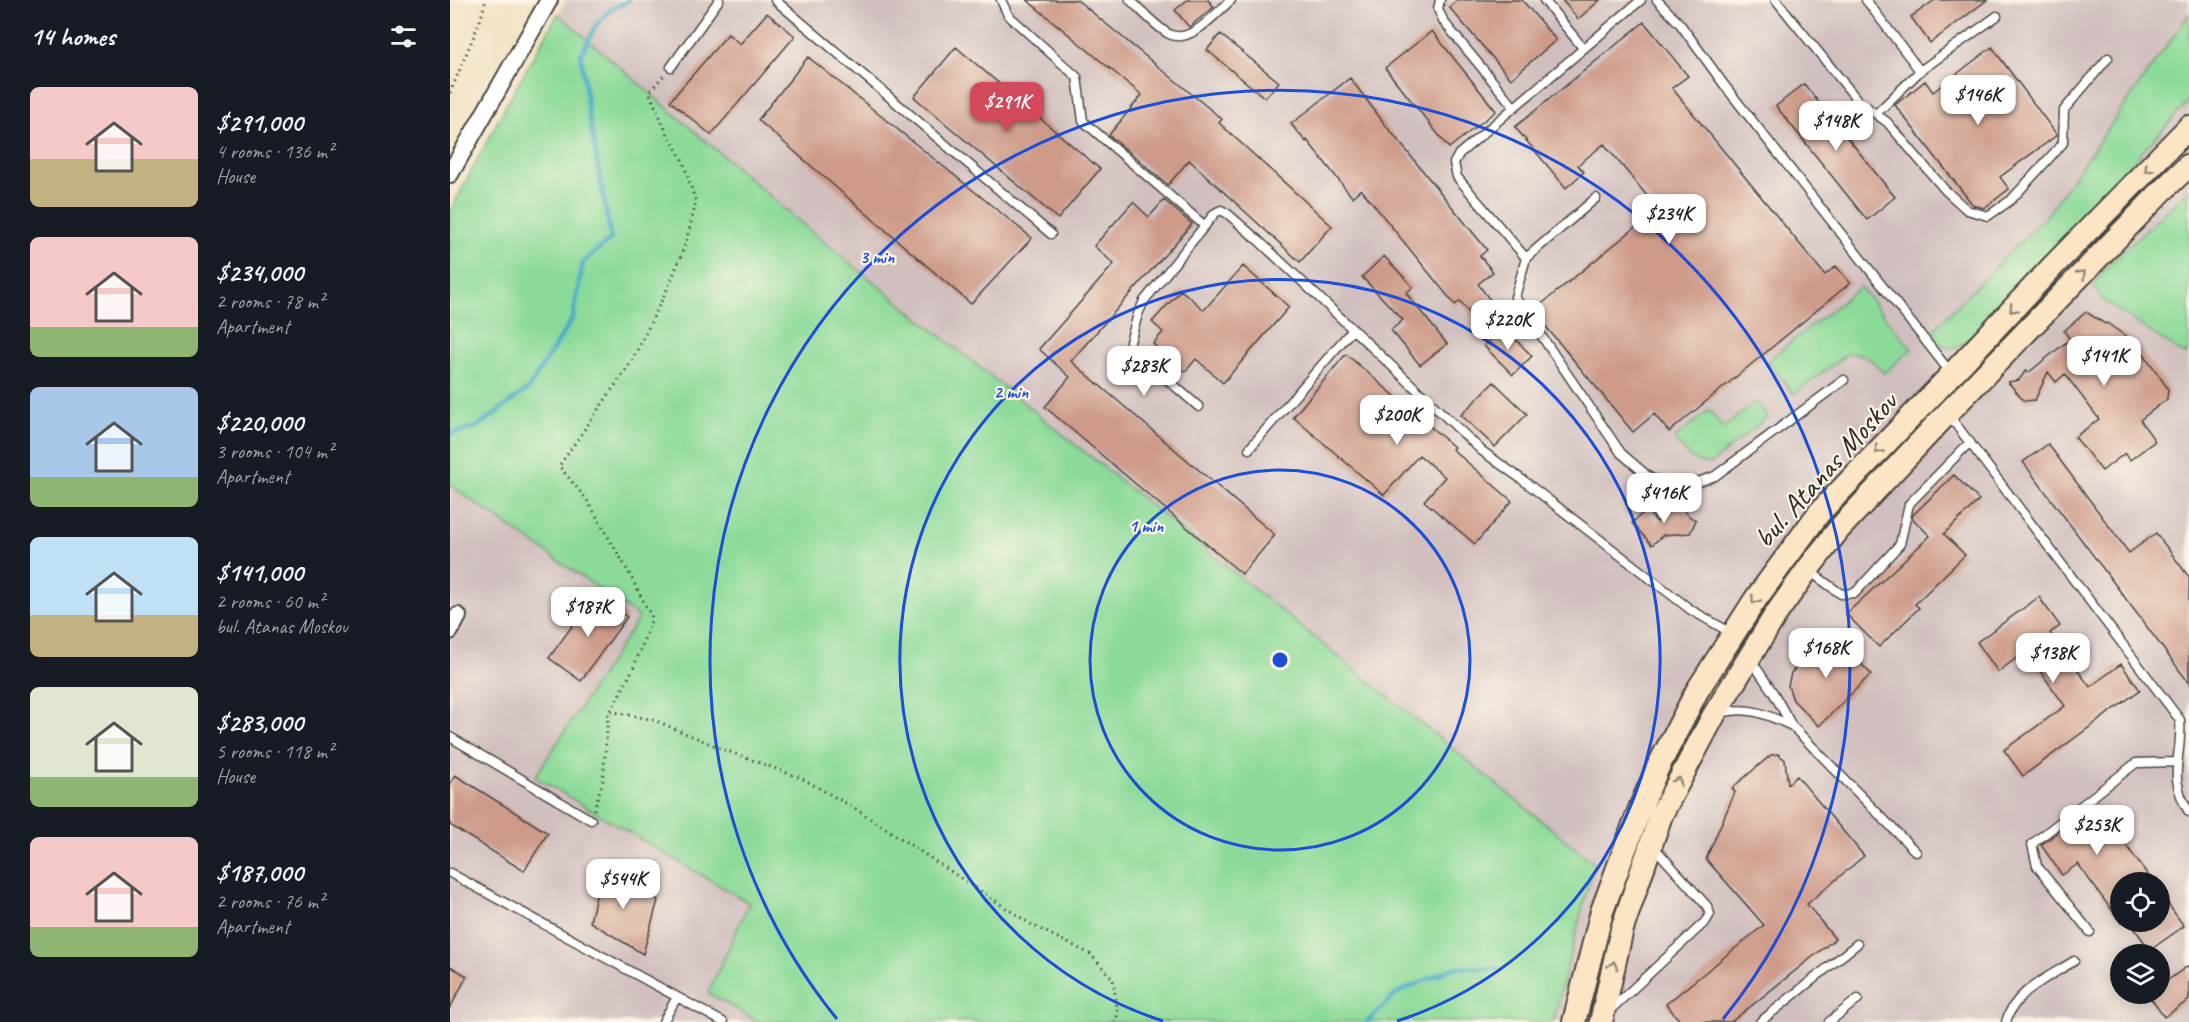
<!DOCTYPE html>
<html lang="en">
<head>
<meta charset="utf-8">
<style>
  body { margin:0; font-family:Caveat,sans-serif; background:#20242c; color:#f1f3f6; height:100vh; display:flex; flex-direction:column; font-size:22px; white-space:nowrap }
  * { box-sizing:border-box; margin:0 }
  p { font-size:20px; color:#9ea1a6 }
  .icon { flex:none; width:33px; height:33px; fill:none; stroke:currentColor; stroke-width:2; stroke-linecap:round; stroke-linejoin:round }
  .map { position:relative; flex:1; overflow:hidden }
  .sheet { display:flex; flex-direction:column; background:#171b24; width:450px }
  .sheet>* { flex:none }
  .buttons { position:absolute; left:1660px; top:872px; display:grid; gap:12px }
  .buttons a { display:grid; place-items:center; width:60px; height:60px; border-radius:50%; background:#171b24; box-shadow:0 3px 15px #0003; font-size:30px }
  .price { position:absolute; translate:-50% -51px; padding:0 14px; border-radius:12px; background:#fff; color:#222; font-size:20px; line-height:39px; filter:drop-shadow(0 2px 3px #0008) }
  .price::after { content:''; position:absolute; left:50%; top:36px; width:18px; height:14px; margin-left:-9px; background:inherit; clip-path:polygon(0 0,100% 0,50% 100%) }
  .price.on { background:#d1495b; color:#fff }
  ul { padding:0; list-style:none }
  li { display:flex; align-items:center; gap:18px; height:150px; padding:0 30px }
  li span { display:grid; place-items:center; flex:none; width:168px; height:120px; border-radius:9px; color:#555 }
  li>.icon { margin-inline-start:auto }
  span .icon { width:72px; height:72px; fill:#fffc; stroke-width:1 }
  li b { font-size:26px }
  h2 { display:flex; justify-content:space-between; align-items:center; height:72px; padding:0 30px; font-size:26px }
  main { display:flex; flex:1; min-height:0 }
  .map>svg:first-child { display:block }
  .industrial { fill:#d1bfbf; fill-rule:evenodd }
  .green { fill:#8cda99; stroke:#5c8262; stroke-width:1.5 }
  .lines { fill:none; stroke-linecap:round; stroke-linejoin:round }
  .stream { stroke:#47abc7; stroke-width:4.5 }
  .building { fill:#ce9b8a }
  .service-casing { stroke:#494642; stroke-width:11 }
  .minor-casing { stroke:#494642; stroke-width:20 }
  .secondary-casing { stroke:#494642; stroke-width:26 }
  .path { stroke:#494642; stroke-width:3; stroke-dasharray:1.5 4.5; stroke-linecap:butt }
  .service { stroke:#fff; stroke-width:8 }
  .minor { stroke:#fff; stroke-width:16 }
  .secondary { stroke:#fce5c4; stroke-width:22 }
  .oneway { stroke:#948878 }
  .ring { fill:none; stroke:#1d4ed8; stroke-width:3 }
  .labels { text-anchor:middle; stroke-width:4.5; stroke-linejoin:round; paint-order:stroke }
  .street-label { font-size:30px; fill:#2b2b2b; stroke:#fcf5e5 }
  .centre { fill:#1d4ed8; stroke:#fcf5e5; stroke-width:3 }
  .ring-label { font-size:18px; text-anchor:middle; font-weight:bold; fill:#1d4ed8; stroke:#fcf5e5; stroke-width:4.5; stroke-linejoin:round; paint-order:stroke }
</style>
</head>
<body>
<main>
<section class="sheet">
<h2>14 homes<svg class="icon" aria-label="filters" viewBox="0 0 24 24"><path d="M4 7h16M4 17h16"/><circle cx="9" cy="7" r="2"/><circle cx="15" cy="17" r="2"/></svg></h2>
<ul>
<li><span style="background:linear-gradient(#f6c9c9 60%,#c2b280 0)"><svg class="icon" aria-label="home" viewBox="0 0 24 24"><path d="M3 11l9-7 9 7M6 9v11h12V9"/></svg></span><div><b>$291,000</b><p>4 rooms · 136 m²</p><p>House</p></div></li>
<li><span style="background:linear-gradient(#f6c9c9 75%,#8fb573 0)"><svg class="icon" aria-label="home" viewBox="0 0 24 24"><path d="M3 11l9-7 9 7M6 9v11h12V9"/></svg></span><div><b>$234,000</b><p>2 rooms · 78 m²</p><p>Apartment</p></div></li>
<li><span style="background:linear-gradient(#a9c7e8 75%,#8fb573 0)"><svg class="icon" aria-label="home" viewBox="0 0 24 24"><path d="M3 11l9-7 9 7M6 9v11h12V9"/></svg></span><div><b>$220,000</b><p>3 rooms · 104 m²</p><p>Apartment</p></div></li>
<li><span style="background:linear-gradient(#bfe0f5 65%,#c2b280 0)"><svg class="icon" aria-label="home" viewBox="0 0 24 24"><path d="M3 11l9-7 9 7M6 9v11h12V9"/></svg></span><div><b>$141,000</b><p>2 rooms · 60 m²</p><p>bul. Atanas Moskov</p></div></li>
<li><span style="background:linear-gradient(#dfe7d0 75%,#8fb573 0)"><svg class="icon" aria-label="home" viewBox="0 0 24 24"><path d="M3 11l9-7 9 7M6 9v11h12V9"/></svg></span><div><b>$283,000</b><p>5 rooms · 118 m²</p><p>House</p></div></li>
<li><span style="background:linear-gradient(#f6c9c9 75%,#8fb573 0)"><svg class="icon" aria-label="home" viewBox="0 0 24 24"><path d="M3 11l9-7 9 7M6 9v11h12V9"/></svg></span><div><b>$187,000</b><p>2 rooms · 76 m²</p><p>Apartment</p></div></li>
</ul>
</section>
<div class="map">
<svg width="1739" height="1022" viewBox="0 0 1739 1022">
  <rect width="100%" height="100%" fill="#fcf5e5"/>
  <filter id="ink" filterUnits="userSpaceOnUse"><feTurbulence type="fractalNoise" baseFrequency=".0167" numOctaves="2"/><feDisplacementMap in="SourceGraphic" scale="12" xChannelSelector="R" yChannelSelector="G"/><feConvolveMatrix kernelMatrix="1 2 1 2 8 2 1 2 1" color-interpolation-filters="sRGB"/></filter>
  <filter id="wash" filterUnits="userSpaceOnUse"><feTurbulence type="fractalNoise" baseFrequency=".008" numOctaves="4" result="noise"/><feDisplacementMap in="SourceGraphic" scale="24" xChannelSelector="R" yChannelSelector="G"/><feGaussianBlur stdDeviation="1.35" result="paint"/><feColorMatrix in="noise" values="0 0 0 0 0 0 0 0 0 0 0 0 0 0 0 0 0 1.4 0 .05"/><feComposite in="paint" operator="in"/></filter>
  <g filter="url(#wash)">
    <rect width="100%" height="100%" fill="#f2e1c3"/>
    <path class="industrial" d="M117,0H1739V1022H1103L1143,863L357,228L108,14ZM1671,882H1710V921H1671ZM1671,954H1710V993H1671Z
      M0,485L189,617L86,777L299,903L258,993L309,1022H0Z"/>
    <path class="green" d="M108,14L357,228L1144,863L1103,1022H309L258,993L299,903L85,777L189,617L0,485V212L54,109Z
      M1739,14V101L1525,332C1510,348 1502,355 1484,338L1486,327L1597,215Z
      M1739,190V350L1735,355L1653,300L1643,286L1660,263Z
      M1410,287L1462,349L1434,373C1422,361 1415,351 1397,354L1344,394L1317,361Z
      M1306,402L1318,416L1261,464C1244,465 1234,451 1224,439L1259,410L1273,428Z"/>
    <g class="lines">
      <path class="stream" d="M0,434L27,427L78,389L123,318L133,262L161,239L138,111L131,55L146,25L160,10L179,0
        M917,1022L947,993L1005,967L1049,969"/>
    </g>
    <g id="blocks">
      <path class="building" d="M577,0H627L772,119L769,123L882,226L850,262L739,160L718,185L659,135L692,95Z
        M737,0H758L764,7L739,27L725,10Z
        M1007,0H1072L1106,40L1061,79L999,7Z
        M1112,0H1150L1128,19Z
        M1485,0H1537L1480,43L1461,17Z
        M317,13L345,36L261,135L220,101L278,34L290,44Z
        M1194,22L1238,76L1222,88L1375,275L1386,266L1400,283L1219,432L1204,414L1183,432L1083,311L1208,209L1154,144L1128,165L1134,172L1116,188L1065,127Z
        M982,31L1046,111L999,148L935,68Z
        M770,34L829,82L815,98L757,50Z
        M506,47L650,169L608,219L464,97Z
        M1542,47L1607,135L1550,177L1559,189L1534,208L1523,205L1445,105L1475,81L1483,92Z
        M358,57L582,238L521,304L308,120Z
        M900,78L934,123L1037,250L1030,256L1043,272L1028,284L1040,300L1021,315L1010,301L1005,305L911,189L902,197L857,140L856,142L841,124Z
        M1354,84L1445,197L1417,220L1326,106Z
        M714,200L742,224L621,361L825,535L792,574L595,407L620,377L589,349L664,264L644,246L683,202L699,217Z
        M934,256L963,287L956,293L997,344L970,365L941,330L953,320L912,277Z
        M793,266L839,307L773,383L746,359L735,372L703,344L713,332L702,322L731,290L754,310Z
        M1636,312L1655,324L1657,323L1688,345L1718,389L1717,399L1690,420L1705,441L1680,460L1675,453L1652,471L1625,437L1649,419L1615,374L1606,382L1598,372L1585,400L1574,401L1558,382L1569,380L1576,370L1578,373L1620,339L1614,331Z
        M1053,327L1082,356L1063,375L1034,346Z
        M896,354L1004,447L1002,449L1062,501L1025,544L974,501L995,477L969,455L934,495L843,417Z
        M1044,382L1077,414L1045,447L1011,415Z
        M1598,444L1679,553L1706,533L1739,577V683L1573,462Z
        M1504,475L1529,500L1494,534L1515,555L1465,604L1469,608L1429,647L1396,614L1480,536L1462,518L1463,515Z
        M1227,504L1240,517L1246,520L1240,533L1213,535L1202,545L1182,523L1196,510L1207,522Z
        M145,594L177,617L131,681L99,658Z
        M1589,597L1610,626L1600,633L1640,687L1671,664L1690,690L1573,776L1554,750L1615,706L1576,651L1548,672L1527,642Z
        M1378,630L1421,674L1369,726L1343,700L1338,686L1341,673L1366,649L1362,645Z
        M1328,754L1335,760L1338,784L1347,776L1414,856L1357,904L1385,939L1281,1022H1231L1216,1004L1314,925L1256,859L1285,792L1282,788L1321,755Z
        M5,775L98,833L74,871L0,825V784Z
        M1646,804L1703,882H1671V923L1628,864L1612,875L1591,845Z
        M153,866L208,900L193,954L140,922Z
        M1710,893L1734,926L1700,950L1679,921H1710Z
        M1739,965V1000L1714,1017L1697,993H1710V986Z
        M0,966L17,976L0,1008Z"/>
    </g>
  </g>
  <g filter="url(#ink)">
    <use href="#blocks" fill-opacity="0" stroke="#494642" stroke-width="1.5"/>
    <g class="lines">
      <defs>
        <path id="service" d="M325,0L601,234
          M551,0L558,15L627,77L633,121L755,226
          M680,0C691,10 706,27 719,34C740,45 766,13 781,0
          M990,0L988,9L994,22L1064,107
          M1094,0L1133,48
          M1191,0L1009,154L1004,163L1007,177L1076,258L1065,297L1171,453L1200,478L1234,487L1265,476L1394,380
          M1207,0L1230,24L1275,86L1500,372
          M1326,0L1409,102L1437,122L1495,190L1517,210L1538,216L1561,200L1613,143L1614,110L1658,58
          M1416,0L1470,71
          M221,67L269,0
          M1426,114L1470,71L1547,16
          M1076,258L1146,198
          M749,407L682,349L680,346V342L688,314L694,301L765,213L771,210L778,214L809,241L1032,451L1074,481L1241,610L1283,634
          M1498,414L1730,720C1733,757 1716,775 1739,812
          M799,449L903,329
          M1358,570L1391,594L1405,593L1450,544L1459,504L1520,442
          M1301,660L1324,694L1342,726L1466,852
          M1271,713C1297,705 1318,715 1342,726
          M0,737L141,820
          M0,873L273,1022
          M1640,932L1587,866L1582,844L1686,763L1726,762
          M1159,1011L1256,921L1260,914L1257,906L1203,846
          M213,1022L227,997
          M1310,1022L1407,944
          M1379,1022L1408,999
          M1556,1022C1564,991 1599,977 1624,961"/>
        <path id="minor" d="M0,174L99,0
          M0,631L8,616"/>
        <path id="secondary" d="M1124,1022L1152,911L1191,806L1208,767L1247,691L1305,600L1369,513L1502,374L1604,265L1739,127
          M1151,1022L1172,929L1211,815L1264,715L1326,614L1358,569L1389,529L1490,421L1711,192L1739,165"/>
      </defs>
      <use href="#service" class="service-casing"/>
      <use href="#minor" class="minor-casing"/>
      <use href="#secondary" class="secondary-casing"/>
      <path class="path" d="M0,93L30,21L36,0
        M161,711L204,720L275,750L351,778L406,809L582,925L640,954L663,979L668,1014L665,1022
        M144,810L153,780L158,716L184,667L202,618L178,571L137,500L109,466L182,361L221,281L235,245L246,203L233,161L217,133L199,92L214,75"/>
      <use href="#service" class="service"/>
      <use href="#minor" class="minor"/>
      <use href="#secondary" class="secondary"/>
    </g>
    <defs><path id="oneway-chevron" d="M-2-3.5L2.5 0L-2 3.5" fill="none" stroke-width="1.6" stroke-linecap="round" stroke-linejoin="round" transform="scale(1.5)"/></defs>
    <g class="oneway">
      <use href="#oneway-chevron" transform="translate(1698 169) rotate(134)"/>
      <use href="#oneway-chevron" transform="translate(1632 274) rotate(-46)"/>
      <use href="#oneway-chevron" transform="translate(1563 309) rotate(133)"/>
      <use href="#oneway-chevron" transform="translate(1428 450) rotate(134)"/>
      <use href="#oneway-chevron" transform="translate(1305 600) rotate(123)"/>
      <use href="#oneway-chevron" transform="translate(1228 781) rotate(-63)"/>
      <use href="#oneway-chevron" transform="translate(1163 965) rotate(-76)"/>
    </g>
  </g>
  <g class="ring">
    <circle cx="830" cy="660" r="190"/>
    <path d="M713 1021A380 380 0 1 1 947 1021"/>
    <path d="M387 1019A570 570 0 1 1 1273 1019"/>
  </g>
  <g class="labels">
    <g class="street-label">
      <text transform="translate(1375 470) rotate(-48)" y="10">bul. Atanas Moskov</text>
    </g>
  </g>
  <circle cx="830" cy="660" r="9" class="centre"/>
  <g class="ring-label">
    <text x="427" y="263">3 min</text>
    <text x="561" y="398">2 min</text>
    <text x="696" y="532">1 min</text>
  </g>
</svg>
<div class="buttons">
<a><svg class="icon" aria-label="locate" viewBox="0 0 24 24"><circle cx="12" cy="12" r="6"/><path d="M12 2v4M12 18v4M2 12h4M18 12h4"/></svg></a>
<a><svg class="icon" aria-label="layers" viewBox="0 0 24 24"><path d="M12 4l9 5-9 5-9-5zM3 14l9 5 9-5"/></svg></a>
</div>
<b class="price" style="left:1528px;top:126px">$146K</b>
<b class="price on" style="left:557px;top:133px">$291K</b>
<b class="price" style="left:1386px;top:152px">$148K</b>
<b class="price" style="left:1219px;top:245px">$234K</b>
<b class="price" style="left:1058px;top:351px">$220K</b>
<b class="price" style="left:1654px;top:387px">$141K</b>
<b class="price" style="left:694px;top:397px">$283K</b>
<b class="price" style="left:947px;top:446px">$200K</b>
<b class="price" style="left:1214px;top:524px">$416K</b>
<b class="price" style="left:138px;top:638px">$187K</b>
<b class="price" style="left:1376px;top:679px">$168K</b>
<b class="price" style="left:1603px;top:684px">$138K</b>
<b class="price" style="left:1647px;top:856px">$253K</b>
<b class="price" style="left:173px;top:910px">$544K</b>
</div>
</main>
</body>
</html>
